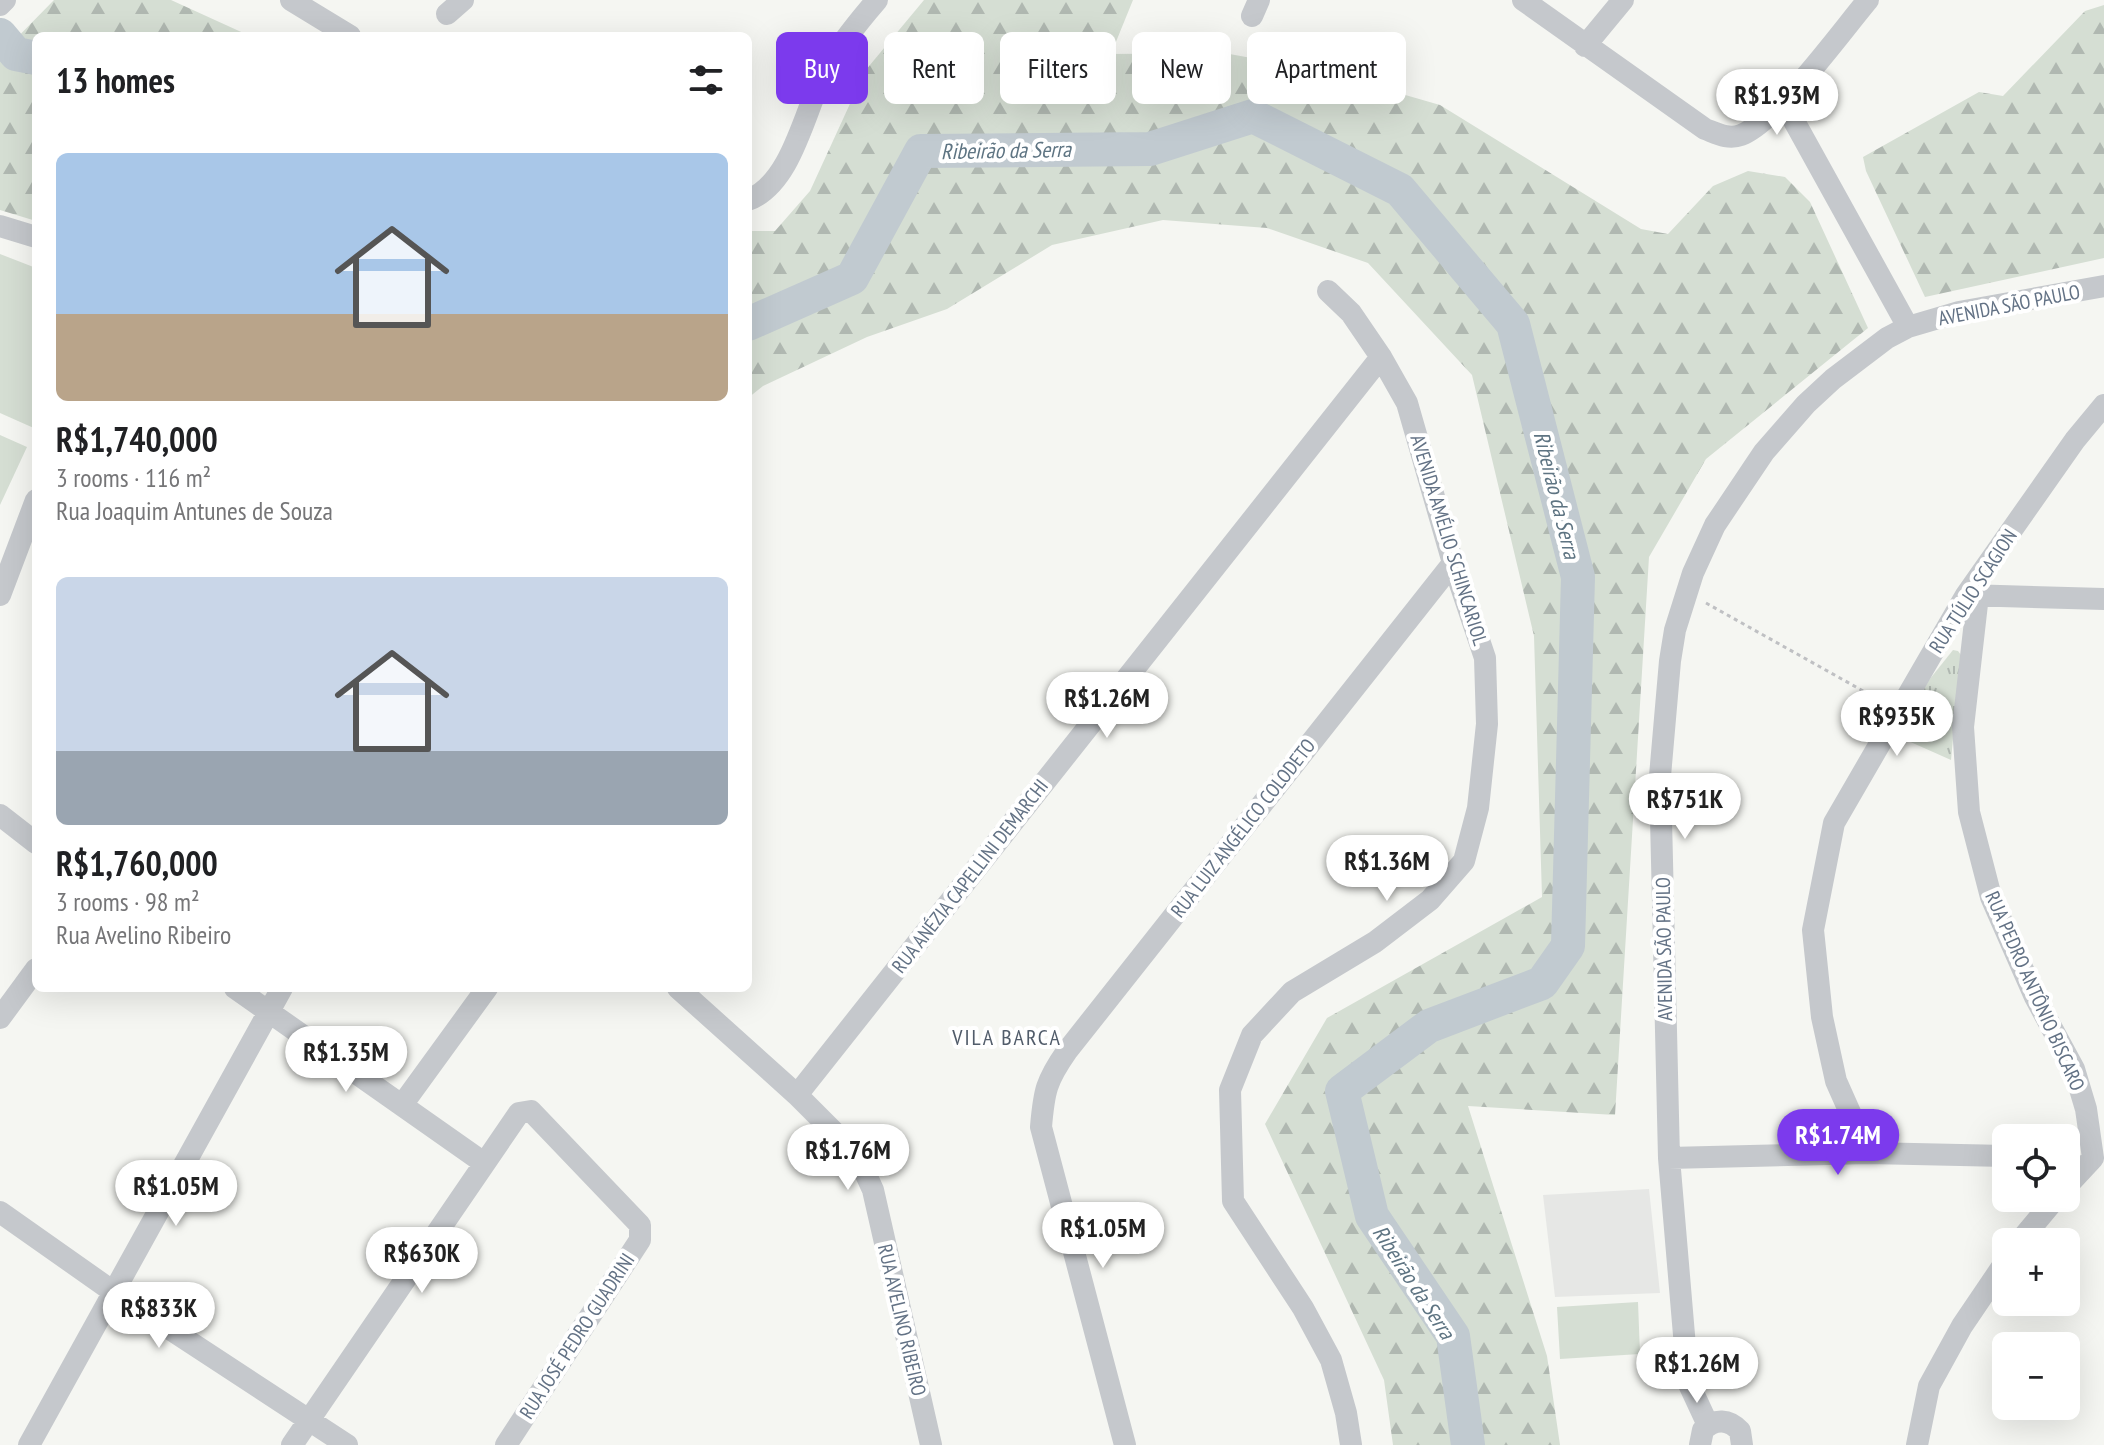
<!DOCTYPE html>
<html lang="en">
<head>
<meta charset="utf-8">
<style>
  body { margin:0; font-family:"PT Sans Narrow",sans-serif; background:#f6f6f6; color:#202124; height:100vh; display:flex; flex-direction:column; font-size:30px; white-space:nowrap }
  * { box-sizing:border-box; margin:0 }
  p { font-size:26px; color:#757577 }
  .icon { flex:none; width:44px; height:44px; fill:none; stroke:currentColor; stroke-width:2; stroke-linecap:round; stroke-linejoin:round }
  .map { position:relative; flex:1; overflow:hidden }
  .details { position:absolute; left:32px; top:32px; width:720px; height:960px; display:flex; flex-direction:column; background:#fff; border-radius:12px; box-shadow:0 8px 32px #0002 }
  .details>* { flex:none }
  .top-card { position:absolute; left:776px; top:32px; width:760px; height:72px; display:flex; gap:16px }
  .fabs { position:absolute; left:1992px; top:1124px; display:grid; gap:16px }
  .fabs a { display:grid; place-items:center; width:88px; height:88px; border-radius:12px; background:#fff; box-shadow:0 8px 32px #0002; font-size:40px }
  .price { position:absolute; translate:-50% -68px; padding:0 18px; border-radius:28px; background:#fff; color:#222; font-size:26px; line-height:52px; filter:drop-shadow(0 2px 4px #0008) }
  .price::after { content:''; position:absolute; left:50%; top:48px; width:24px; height:18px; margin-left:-12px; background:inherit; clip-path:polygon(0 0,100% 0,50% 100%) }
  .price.selected { background:#7c3aed; color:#fff }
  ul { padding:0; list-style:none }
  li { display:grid; align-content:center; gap:16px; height:424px; padding:0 24px }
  li span { display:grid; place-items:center; height:248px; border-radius:12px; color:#555 }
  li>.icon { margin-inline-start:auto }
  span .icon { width:144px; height:144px; fill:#fffc; stroke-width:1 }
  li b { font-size:34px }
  h2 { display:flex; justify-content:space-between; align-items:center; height:96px; padding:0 24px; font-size:34px }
  .tag { padding:0 28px; border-radius:12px; background:#fff; box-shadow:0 8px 32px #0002; font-size:28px; line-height:72px }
  .tag.selected { background:#7c3aed; color:#fff }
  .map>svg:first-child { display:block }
  .built { fill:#e6e7e5 }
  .grass { fill:url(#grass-tufts) }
  .forest { fill:url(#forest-firs) }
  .garden { fill:#d5ded3 }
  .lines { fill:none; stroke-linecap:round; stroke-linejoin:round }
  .river { stroke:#c1cad0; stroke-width:34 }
  .path { stroke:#bfc0c3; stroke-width:3; stroke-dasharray:4 4; stroke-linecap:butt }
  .minor { stroke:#c5c8cc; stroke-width:22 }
  .labels { text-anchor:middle; stroke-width:8; stroke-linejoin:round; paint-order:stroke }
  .street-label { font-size:20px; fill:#637285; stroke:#fff }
  .water-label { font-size:22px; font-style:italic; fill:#5e7482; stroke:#fff }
  .neighbourhood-label { font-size:22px; letter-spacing:2px; fill:#515c6a; stroke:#fff }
</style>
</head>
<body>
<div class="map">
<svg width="2104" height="1445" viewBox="0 0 2104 1445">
  <defs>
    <pattern id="grass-tufts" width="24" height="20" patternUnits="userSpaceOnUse" patternTransform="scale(2)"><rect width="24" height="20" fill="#d5ded3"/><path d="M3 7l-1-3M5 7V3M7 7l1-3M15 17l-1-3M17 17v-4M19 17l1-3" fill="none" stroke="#b0b8b1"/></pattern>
    <pattern id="forest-firs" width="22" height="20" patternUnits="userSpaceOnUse" patternTransform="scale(2)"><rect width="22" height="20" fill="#d5ded3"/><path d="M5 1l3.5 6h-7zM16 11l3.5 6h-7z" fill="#b0b8b1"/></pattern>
  </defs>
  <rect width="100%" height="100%" fill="#f5f6f2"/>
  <path class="built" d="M1649,1189L1660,1293L1555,1297L1543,1195Z"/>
  <path class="grass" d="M1953,650L1958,651L1961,655L1951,760L1897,736L1929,680Z"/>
  <path class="forest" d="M54,0H171L250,36H36V221L0,210V55Z
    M924,0H1133L1111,54L1224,53L1322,71L1440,105L1641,229L1668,234L1713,186L1748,171L1785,177L1810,202L1868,328L1706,459L1649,557L1615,1115L1468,1106L1547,1356L1560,1445H1393L1384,1380L1265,1124L1327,1018L1542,897L1534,636L1472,375L1368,263L1267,228L1163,220L1052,245L947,309L867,337L763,386L748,398V231H775L810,191L865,71Z
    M2104,5V258L1925,297L1866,171L1863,157L1979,92L2003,96L2085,11Z"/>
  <path class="garden" d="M0,254L36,268V429L0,413Z
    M0,435L27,447L0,505Z
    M1638,1302L1640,1354L1560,1359L1557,1307Z"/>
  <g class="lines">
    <path class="river" d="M0,35L16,54L36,58
      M748,324L852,278L921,151L1150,149L1253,116L1400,190L1513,324L1578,577L1568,946L1542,983L1429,1026L1342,1091L1372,1216L1453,1336L1468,1445"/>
    <path class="path" d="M1706,603L1881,701"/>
    <path class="minor" d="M291,0L350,36
      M1523,0L1705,129C1716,133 1728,140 1741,135C1776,122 1841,32 1868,0
      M0,5L5,0
      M447,14L463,0
      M1252,16L1259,0
      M1585,46L1623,0
      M1783,101L1908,327
      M748,200C792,184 805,109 825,70C839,45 859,21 877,0
      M0,226L36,237
      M1328,291L1351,313L1381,357L1407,403L1453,563L1485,658L1487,724L1478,808L1464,861L1430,900L1375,942L1292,992L1252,1035L1230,1090L1233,1201L1303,1308L1331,1360L1346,1413L1351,1445
      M0,595L36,500
      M1966,595L2104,599
      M1978,595L1963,727L1969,812L1991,897L2035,997L2074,1069L2086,1109L2093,1158L2066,1187
      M0,815L36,843
      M235,988L484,1163
      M678,988L797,1095L857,1155L873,1190L931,1445
      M0,1018L36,969
      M797,1095L1381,357
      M402,1105L487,988
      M1868,1153L1836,1081L1822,1017L1813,930L1834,823L1966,595L2075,440L2104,405
      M1669,1158L1868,1153L2006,1156
      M0,1212L115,1293L347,1445
      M2019,1242L2056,1198
      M1708,1425L1688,1382L1669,1158L1660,776L1670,661L1675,630L1693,573L1715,525L1764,452L1806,404L1833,379L1887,338L1908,327L1959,312L2104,286
      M29,1445L282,988
      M292,1445L519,1113L531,1111L640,1225V1240L506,1445
      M1125,1445L1041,1127C1044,1091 1046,1081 1067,1051L1453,563
      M1700,1445L1703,1430C1715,1418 1729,1419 1740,1431L1742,1445
      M1917,1445L1929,1386L1962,1326L2006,1261"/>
  </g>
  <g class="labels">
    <g class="street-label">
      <text transform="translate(2009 305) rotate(-11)" y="7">AVENIDA SÃO PAULO</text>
      <text transform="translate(1449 540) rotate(73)" y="7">AVENIDA AMÉLIO SCHINCARIOL</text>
      <text transform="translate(1973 591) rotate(-57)" y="7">RUA TÚLIO SCAGION</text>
      <text transform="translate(1243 828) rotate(-52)" y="7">RUA LUIZ ANGÉLICO COLODETO</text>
      <text transform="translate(970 876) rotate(-52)" y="7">RUA ANÉZIA CAPELLINI DEMARCHI</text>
      <text transform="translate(1664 949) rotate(-91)" y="7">AVENIDA SÃO PAULO</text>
      <text transform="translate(2035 991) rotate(66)" y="7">RUA PEDRO ANTÔNIO BISCARO</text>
      <text transform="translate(902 1320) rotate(77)" y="7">RUA AVELINO RIBEIRO</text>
      <text transform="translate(577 1336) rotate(-57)" y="7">RUA JOSÉ PEDRO GUADRINI</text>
    </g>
    <g class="water-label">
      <text transform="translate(1006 150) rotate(-1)" y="8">Ribeirão da Serra</text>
      <text transform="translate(1557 495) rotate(76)" y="8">Ribeirão da Serra</text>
      <text transform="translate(1414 1282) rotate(57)" y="8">Ribeirão da Serra</text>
    </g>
    <g class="neighbourhood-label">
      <text x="1007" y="1045">VILA BARCA</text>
    </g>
  </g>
</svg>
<div class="fabs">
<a><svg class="icon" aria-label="locate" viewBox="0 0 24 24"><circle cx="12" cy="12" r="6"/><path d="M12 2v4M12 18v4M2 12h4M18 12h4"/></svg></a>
<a>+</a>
<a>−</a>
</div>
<b class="price" style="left:1777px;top:137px">R$1.93M</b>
<b class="price" style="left:1107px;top:740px">R$1.26M</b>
<b class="price" style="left:1897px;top:758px">R$935K</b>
<b class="price" style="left:1685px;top:841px">R$751K</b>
<b class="price" style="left:1387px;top:903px">R$1.36M</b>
<b class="price" style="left:346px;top:1094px">R$1.35M</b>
<b class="price selected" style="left:1838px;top:1177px">R$1.74M</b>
<b class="price" style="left:848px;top:1192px">R$1.76M</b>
<b class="price" style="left:176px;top:1228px">R$1.05M</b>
<b class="price" style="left:1103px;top:1270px">R$1.05M</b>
<b class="price" style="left:422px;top:1295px">R$630K</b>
<b class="price" style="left:159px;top:1350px">R$833K</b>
<b class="price" style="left:1697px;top:1405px">R$1.26M</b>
<div class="top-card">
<a class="tag selected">Buy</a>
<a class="tag">Rent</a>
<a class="tag">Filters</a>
<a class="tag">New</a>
<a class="tag">Apartment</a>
</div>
<section class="details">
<h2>13 homes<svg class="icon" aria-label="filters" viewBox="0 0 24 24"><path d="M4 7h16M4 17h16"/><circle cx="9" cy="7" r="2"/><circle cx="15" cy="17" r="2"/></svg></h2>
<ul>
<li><span style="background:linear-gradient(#a9c7e8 65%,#b9a48a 0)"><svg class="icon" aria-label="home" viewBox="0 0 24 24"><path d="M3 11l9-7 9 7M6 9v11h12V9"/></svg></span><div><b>R$1,740,000</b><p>3 rooms · 116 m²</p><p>Rua Joaquim Antunes de Souza</p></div></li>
<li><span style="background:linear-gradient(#c9d6e8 70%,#9aa5b1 0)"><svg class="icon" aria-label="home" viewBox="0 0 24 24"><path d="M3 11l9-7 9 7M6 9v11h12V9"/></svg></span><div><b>R$1,760,000</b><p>3 rooms · 98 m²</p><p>Rua Avelino Ribeiro</p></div></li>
</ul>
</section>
</div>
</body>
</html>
